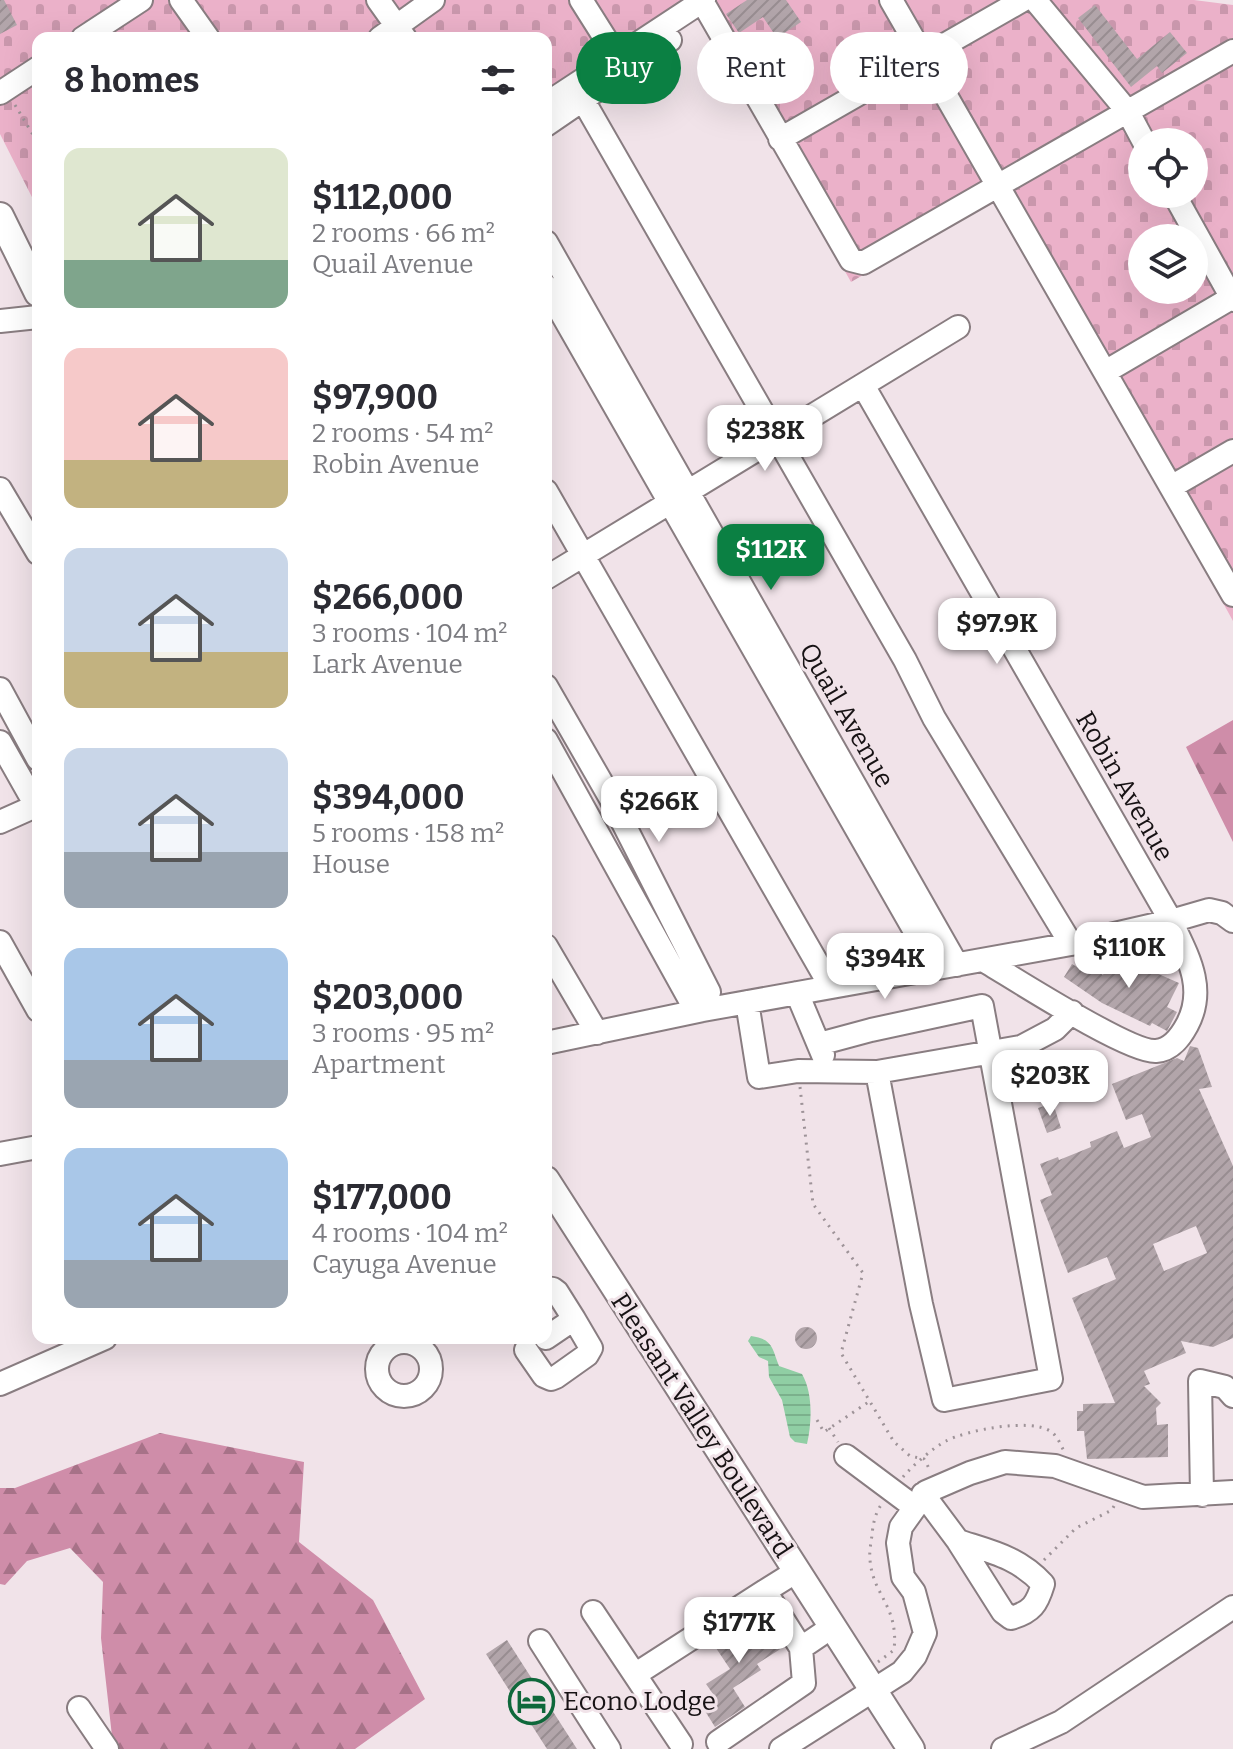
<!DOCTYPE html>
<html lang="en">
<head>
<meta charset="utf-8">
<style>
  body { margin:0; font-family:Bitter,serif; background:#f2f2f3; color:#2b2b33; height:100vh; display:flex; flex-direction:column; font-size:30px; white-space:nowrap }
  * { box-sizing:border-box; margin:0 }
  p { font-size:26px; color:#7c7c81 }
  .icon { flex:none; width:44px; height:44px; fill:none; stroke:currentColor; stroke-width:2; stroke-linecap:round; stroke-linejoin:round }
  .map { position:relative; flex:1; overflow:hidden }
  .drawer { position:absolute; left:32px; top:32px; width:520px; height:1312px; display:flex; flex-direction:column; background:#fff; border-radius:16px; box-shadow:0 8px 32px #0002 }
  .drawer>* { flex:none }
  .guide { position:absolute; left:576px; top:32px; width:536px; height:72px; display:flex; gap:16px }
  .controls { position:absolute; left:1128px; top:128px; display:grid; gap:16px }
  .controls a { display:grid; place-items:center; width:80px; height:80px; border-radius:50%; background:#fff; box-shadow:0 8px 32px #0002; font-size:40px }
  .price { position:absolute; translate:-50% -68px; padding:0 18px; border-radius:16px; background:#fff; color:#222; font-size:26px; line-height:52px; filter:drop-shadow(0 2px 4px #0008) }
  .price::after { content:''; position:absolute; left:50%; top:48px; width:24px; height:18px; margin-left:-12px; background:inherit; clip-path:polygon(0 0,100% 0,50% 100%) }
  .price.on { background:#0b8043; color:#fff }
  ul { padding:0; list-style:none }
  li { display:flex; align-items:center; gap:24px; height:200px; padding:0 32px }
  li span { display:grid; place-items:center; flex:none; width:224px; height:160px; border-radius:16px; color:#555 }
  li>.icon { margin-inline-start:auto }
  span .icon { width:96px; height:96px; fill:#fffc; stroke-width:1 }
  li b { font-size:34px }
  h2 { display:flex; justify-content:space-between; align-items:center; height:96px; padding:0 32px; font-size:34px }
  .chip { padding:0 28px; border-radius:36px; background:#fff; box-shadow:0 8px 32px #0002; font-size:28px; line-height:72px }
  .chip.on { background:#0b8043; color:#fff }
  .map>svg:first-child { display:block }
  .forest { fill:url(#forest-firs) }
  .cemetery { fill:url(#cemetery-stones); fill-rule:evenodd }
  .water { fill:url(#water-rules) }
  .building { fill:url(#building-hatch); fill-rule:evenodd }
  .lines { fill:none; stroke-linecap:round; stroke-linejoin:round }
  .minor-casing { stroke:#897d81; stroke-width:26 }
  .major-casing { stroke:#897d81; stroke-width:30 }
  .path { stroke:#9e9398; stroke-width:3; stroke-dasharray:2 6; stroke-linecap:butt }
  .minor { stroke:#fff; stroke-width:22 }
  .major { stroke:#fff; stroke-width:26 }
  .labels { text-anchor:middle; stroke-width:6; stroke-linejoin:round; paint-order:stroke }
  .street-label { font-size:26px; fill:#171214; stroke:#f1e3e9 }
  .poi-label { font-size:26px; fill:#171214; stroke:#f1e3e9; text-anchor:start }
</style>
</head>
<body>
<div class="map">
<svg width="1233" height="1749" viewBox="0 0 1233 1749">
  <defs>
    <pattern id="forest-firs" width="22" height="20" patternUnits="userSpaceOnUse" patternTransform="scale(2)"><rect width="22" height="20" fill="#cf8da9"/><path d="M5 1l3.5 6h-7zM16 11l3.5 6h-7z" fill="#a77288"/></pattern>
    <pattern id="cemetery-stones" width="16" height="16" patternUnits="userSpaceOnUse" patternTransform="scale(2)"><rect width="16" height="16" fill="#ebb1c9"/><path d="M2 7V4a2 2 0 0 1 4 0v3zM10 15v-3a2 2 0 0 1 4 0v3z" fill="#c997ac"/></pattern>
    <pattern id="water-rules" width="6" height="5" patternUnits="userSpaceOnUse" patternTransform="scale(2)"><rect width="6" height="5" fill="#90cea4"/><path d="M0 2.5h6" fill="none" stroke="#7bb08c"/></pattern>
    <pattern id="building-hatch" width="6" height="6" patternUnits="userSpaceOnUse" patternTransform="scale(2)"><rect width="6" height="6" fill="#b2a5aa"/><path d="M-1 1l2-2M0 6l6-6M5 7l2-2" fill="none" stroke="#988d91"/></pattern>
  </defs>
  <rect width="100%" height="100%" fill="#f1e3e9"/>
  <path class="forest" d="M1233,720V842L1186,747Z
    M160,1433L304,1462L299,1542L373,1600L425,1699L355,1749H120L112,1736L101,1638L103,1582L70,1548L27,1561L5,1585L0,1584V1488H15Z"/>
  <path class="cemetery" d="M0,0H1194L1233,5V621L999,197L851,282L692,1L546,101V38H38V209L0,134ZM1142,142H1194V194H1142ZM1142,238H1194V290H1142Z"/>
  <path class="water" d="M751,1336C773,1339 772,1348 779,1366L802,1374C813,1393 812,1422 807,1444L795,1442L790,1437L782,1400L769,1377L768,1361L759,1357L748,1341Z"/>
  <path class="building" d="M0,0H4L17,25L0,34Z
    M747,0H786L801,22L777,38L763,17L739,33L726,14Z
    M1095,5L1137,59L1170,32L1187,53L1162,73L1157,66L1131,87L1078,18Z
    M1113,954L1179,983L1167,1007L1177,1012L1167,1031L1152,1023L1150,1026L1102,1003L1064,977L1072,964L1077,967L1081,961L1103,975Z
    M1190,1046L1198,1048L1212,1087L1199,1089L1233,1166V1338L1213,1347L1181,1341L1186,1353L1144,1371L1150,1384L1144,1386L1161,1403L1156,1408L1157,1425L1168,1424V1457L1087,1459L1084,1431H1077V1411H1083V1404L1115,1403L1072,1298L1116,1279L1107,1257L1068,1273L1040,1200L1052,1195L1040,1164L1058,1157L1059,1160L1091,1147L1090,1142L1117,1131L1124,1148L1151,1137L1142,1114L1126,1120L1112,1084L1177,1058L1184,1061ZM1196,1226L1207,1253L1164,1271L1153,1244Z
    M1053,1103L1061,1128L1047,1133L1038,1108Z
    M795 1338a11 11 0 1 1 22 0a11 11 0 1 1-22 0Z
    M759,1611L782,1648L757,1664L761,1670L733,1688L745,1707L715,1727L700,1703L713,1694L706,1684L730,1669L712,1642Z
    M507,1640L577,1749H547L486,1654Z"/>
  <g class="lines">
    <defs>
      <path id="minor" d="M181,0L208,38
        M378,0L405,38
        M581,0L617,57
        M891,0L1233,595
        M1035,0L1128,112L1144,142
        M702,1L851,260L863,263L1233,51
        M83,38L141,0
        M380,38L433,0
        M0,93L38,68
        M583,100L905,660L934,718L1071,944
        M546,104L704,0
        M546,125L670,40
        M780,139L1023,0
        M1174,194L1233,300
        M546,242L957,965
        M546,286L936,968
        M0,321L38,317
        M1105,372L1233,297
        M864,387L1171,921C1187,955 1207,988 1187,1025C1180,1038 1171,1050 1156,1051C1129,1053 1012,977 983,960
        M1171,487L1233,451
        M0,489L38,553
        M546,491L831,987
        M546,578L958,327
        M546,686L611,799L709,992L703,1010L690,1000L546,740
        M0,689L38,759
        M0,742L38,809
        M0,822L38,805
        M0,942L38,1010
        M546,946L597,1033
        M797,993L823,1055
        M747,1002L759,1077L798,1071L877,1072L1021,1047L1055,1029L1072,1012
        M546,1043L703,1010L1071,944L1171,921L1209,910L1222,913L1233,921
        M819,1044L871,1030L982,1006L1051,1379L944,1400L921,1304L877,1072
        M0,1154L38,1147
        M546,1288L553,1289L557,1292L574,1319L546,1338
        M377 1369a27 27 0 1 1 54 0a27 27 0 1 1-54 0Z
        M526,1350L544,1376L551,1379L556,1377L587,1355L591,1348L574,1319
        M0,1384L105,1338
        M846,1456L913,1506
        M923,1494L958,1541L1003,1612L1011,1618C1032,1612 1037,1604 1043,1584C1018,1557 992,1552 958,1541
        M1202,1495L1200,1381L1225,1387L1233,1396
        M765,1591L797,1571
        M593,1612L681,1744
        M540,1641L609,1749
        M801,1648L832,1627
        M636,1674L765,1591L801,1648L804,1683L718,1742
        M79,1708L107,1749
        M781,1749L902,1672L915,1656L925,1633L914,1592L903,1577L898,1543L901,1527L926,1492L970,1473L1005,1462L1055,1466L1143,1497L1233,1492
        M1003,1749L1061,1722L1233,1607"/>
      <path id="major" d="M0,216L38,293
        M546,1180L911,1749"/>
    </defs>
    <use href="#minor" class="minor-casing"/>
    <use href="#major" class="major-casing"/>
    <path class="path" d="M15,105L38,143
      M800,1087L813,1204L863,1273L841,1353L894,1442L910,1456L924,1459L931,1472
      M817,1420L824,1432L870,1401
      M829,1428L838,1442
      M903,1477C912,1466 934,1447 946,1441C967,1430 1030,1418 1050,1431C1057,1435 1060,1444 1064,1451
      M1044,1560L1076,1528L1112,1510L1115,1504
      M878,1662L894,1650C899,1606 873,1596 870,1560C869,1552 871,1543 872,1535C873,1524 875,1514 881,1505"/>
    <use href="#minor" class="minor"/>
    <use href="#major" class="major"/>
  </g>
  <defs>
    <symbol id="hotel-ring" viewBox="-11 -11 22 22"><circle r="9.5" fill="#f1e3e9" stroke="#0f683b" stroke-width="1.5"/><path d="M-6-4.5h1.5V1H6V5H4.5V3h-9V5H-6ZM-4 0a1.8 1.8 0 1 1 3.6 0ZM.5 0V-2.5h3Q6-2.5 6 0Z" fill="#0f683b"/></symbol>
  </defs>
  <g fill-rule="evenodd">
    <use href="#hotel-ring" x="506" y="1676" width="51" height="51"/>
  </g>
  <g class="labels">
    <g class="street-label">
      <text transform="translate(847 715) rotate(60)" y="9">Quail Avenue</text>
      <text transform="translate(1125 786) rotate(60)" y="9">Robin Avenue</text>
      <text transform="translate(702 1425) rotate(57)" y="9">Pleasant Valley Boulevard</text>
    </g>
    <g class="poi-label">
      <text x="563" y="1710">Econo Lodge</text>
    </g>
  </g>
</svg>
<div class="controls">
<a><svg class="icon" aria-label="locate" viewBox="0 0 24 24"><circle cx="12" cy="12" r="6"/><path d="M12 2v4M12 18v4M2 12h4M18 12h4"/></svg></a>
<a><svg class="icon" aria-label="layers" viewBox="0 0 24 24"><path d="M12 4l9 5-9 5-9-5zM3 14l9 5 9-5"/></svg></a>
</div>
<b class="price" style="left:765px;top:473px">$238K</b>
<b class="price on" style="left:771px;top:592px">$112K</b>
<b class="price" style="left:997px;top:666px">$97.9K</b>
<b class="price" style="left:659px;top:844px">$266K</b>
<b class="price" style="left:1129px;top:990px">$110K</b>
<b class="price" style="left:885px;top:1001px">$394K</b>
<b class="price" style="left:1050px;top:1118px">$203K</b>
<b class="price" style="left:739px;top:1665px">$177K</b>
<div class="guide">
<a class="chip on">Buy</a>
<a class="chip">Rent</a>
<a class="chip">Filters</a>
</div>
<section class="drawer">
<h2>8 homes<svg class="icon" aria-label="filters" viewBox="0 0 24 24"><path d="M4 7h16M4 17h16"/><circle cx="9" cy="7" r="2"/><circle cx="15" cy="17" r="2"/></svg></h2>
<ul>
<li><span style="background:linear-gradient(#dfe7d0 70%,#7fa58c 0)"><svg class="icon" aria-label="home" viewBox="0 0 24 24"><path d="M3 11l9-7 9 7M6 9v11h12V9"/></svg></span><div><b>$112,000</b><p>2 rooms · 66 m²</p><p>Quail Avenue</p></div></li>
<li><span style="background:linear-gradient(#f6c9c9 70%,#c2b280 0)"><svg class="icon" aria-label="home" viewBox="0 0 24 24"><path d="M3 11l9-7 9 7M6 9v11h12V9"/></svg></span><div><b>$97,900</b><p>2 rooms · 54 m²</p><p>Robin Avenue</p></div></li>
<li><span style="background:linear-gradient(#c9d6e8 65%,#c2b280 0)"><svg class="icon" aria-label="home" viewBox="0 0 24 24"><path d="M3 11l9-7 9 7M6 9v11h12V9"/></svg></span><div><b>$266,000</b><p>3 rooms · 104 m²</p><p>Lark Avenue</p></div></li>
<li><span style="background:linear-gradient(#c9d6e8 65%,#9aa5b1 0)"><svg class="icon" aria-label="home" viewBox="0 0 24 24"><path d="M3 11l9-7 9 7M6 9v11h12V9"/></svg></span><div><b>$394,000</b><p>5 rooms · 158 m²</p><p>House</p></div></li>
<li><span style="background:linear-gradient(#a9c7e8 70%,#9aa5b1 0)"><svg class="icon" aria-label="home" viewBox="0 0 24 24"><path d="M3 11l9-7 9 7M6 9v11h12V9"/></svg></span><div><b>$203,000</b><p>3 rooms · 95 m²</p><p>Apartment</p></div></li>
<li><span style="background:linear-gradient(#a9c7e8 70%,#9aa5b1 0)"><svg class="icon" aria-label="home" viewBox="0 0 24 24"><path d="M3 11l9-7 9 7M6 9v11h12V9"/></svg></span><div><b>$177,000</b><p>4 rooms · 104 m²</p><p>Cayuga Avenue</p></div></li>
</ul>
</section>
</div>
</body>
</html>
